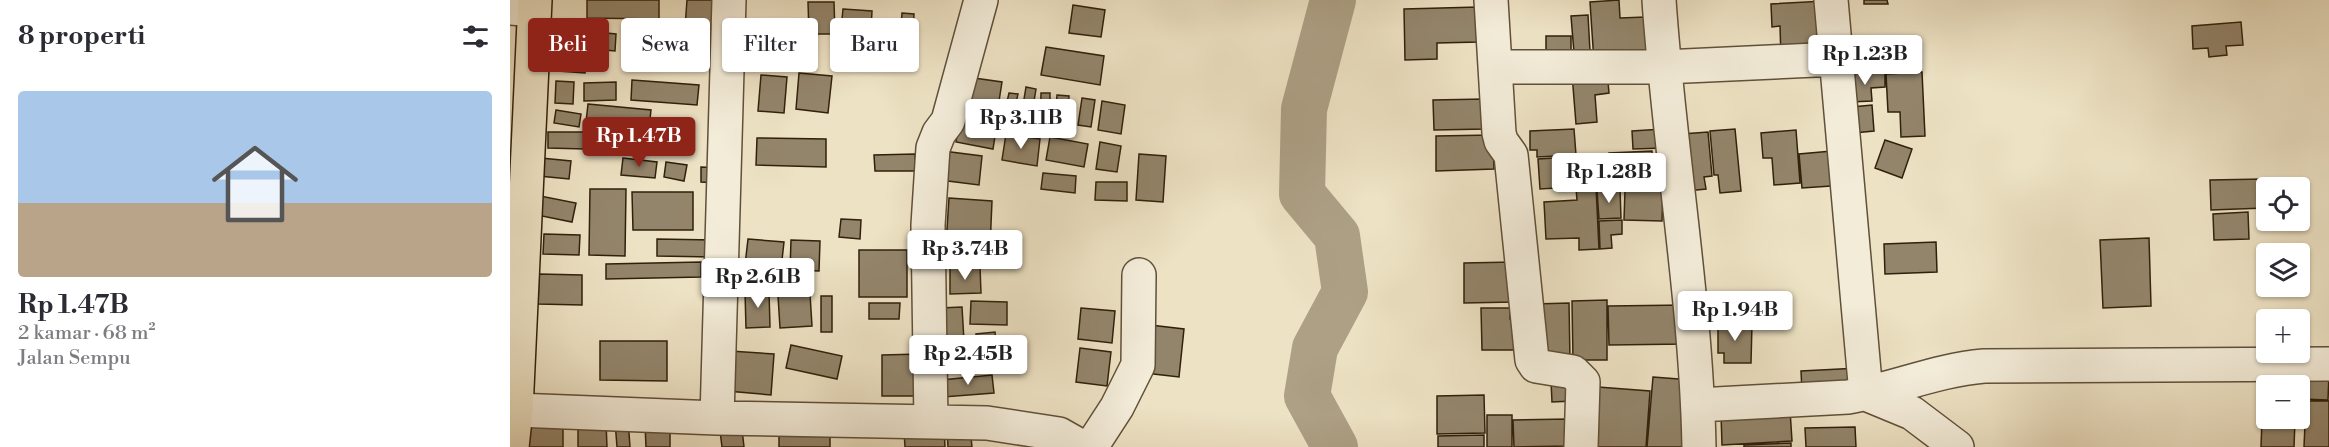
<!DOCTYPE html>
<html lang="id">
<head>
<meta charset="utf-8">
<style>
  body { margin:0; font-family:"Libre Bodoni",serif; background:#f2f2f3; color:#2b2b33; height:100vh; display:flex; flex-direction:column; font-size:22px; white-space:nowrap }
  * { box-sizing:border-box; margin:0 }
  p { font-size:20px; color:#7c7c81 }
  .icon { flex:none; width:33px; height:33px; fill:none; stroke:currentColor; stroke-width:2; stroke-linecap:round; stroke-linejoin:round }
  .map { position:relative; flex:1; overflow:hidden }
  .panel { display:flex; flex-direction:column; background:#fff; width:510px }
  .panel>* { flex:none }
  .hud { position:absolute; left:18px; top:18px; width:570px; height:54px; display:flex; gap:12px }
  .fabs { position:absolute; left:1746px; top:177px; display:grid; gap:12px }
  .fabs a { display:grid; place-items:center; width:54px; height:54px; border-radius:6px; background:#fff; box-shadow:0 2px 4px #0004; font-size:30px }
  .price { position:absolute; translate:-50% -51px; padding:0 14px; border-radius:6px; background:#fff; color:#222; font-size:20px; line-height:39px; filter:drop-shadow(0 2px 3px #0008) }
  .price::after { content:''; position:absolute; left:50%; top:36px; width:18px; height:14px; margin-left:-9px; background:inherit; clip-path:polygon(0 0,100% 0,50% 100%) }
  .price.selected { background:#8f2418; color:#fff }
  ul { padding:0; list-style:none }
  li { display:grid; align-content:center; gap:12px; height:318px; padding:0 18px }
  li span { display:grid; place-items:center; height:186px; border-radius:6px; color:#555 }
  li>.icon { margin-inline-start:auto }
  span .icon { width:108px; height:108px; fill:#fffc; stroke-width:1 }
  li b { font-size:26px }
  h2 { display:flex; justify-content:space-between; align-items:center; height:72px; padding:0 18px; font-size:26px }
  .tag { padding:0 21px; border-radius:6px; background:#fff; box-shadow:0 2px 4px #0004; font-size:21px; line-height:54px }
  .tag.selected { background:#8f2418; color:#fff }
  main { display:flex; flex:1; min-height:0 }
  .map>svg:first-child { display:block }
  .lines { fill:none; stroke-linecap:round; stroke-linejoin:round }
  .river { stroke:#ada085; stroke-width:46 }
  .building { fill:#93856b; stroke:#31200b; stroke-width:1.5 }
  .minor-casing { stroke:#605039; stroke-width:36 }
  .major-casing { stroke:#31200b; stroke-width:36 }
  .minor { stroke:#f3ecd9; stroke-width:33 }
  .major { stroke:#ede2c4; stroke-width:33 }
</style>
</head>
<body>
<main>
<section class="panel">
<h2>8 properti<svg class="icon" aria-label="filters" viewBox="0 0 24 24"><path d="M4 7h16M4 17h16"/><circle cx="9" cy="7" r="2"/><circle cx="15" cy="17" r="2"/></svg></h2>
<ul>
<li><span style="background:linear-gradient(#a9c7e8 60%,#b9a48a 0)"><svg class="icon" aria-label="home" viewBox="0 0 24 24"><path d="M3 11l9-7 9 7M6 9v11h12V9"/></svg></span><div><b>Rp 1.47B</b><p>2 kamar · 68 m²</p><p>Jalan Sempu</p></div></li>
</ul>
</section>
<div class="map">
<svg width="1819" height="447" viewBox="0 0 1819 447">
  <rect width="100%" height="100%" fill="#ede2c4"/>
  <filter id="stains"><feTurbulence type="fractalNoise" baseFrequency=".00333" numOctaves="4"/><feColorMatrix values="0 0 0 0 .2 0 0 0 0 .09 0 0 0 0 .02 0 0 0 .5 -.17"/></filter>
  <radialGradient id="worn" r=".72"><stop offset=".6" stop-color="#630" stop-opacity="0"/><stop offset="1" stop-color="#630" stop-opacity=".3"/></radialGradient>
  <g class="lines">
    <path class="river" d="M823,0L794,109L792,194L827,236L835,292L805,348L797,396L825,447"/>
  </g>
  <path class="building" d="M77,0H149V19L77,18Z
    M177,0H211L209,30L175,28Z
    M1109,0L1110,18L1135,17L1138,58L1084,62L1080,2Z
    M1354,0H1377L1378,4H1354Z
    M1315,1L1318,56L1271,58L1270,26L1262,27L1261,4Z
    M298,2H324L325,34H299Z
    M563,5L595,10L591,37L559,33Z
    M968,7L969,42L927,43V59L895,60L894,9Z
    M333,9L362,11L361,30L331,29Z
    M392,13L404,14L402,53L389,52Z
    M1078,15L1080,51L1064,53L1061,16Z
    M1731,22L1733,45L1716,46L1717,55L1699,57L1698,48L1683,49L1682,26Z
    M129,26L159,29L157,57L125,53Z
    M44,28L106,34L105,51L43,45Z
    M1036,36H1061V54H1036Z
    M162,41L207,43L206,64L161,62Z
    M536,47L594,56L590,85L531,75Z
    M36,51L76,54L75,73L34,70Z
    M1097,71L1099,93L1085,95L1087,122L1066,124L1062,74Z
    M1375,72V87L1361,88L1362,101L1340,102L1339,74Z
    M1412,72L1415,136L1391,137L1390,112H1378L1376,74Z
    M289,73L322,76L318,113L286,109Z
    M251,75L277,77L274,113L248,111Z
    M457,77L492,82L487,114L452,108Z
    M122,80L189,85L187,105L121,100Z
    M46,81L64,82L63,104L45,103Z
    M106,82V100L74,101V83Z
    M516,87L526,89L520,125L510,124Z
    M499,93L508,94L503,117L494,115Z
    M531,93H540V129H530Z
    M547,95L559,96L557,124L545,123Z
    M572,98L585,100L581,127L568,125Z
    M975,99L976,129L924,130L923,100Z
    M592,101L615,105L611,134L588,130Z
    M78,104L141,110L139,128L76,122Z
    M1362,105L1364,131L1344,133L1342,107Z
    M46,110L71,114L69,127L44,123Z
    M450,117L487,123L483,149L446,142Z
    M1064,129L1066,155L1027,157V150H1020V131Z
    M1153,129L1154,148L1123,149L1122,131Z
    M1225,129L1231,191L1210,193L1208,175H1204L1200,131Z
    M1286,130L1290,183L1264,185L1262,158H1253L1251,133Z
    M38,132H76L75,149L38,148Z
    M1198,132L1202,176L1194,177L1196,189L1177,191L1172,134Z
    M102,133L130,134V151L101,150Z
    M496,134L530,139L527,166L492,160Z
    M983,135L984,169L926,171V136Z
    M540,137L578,144L574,167L536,160Z
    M247,138L316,139V167L246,165Z
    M1375,140L1402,149L1392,178L1365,168Z
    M590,142L611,146L607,172L586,169Z
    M1333,150L1336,185L1292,188L1289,154Z
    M433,151L472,156L469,185L430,180Z
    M1142,151L1144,186L1101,188L1099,153Z
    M405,154L406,171H365L364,155Z
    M629,154L656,156L653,202L626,200Z
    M1061,157L1062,187L1030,189L1028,159Z
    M31,158L61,161L59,179L29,176Z
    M113,158L147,162L145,178L111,175Z
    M156,162L177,165L174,181L154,177Z
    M191,167L207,168L206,183L191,182Z
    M1096,170V185L1066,187L1065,172Z
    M533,173L566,176L565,193L531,189Z
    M1753,179L1755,208L1701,210L1700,180Z
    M586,182H617V201L585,200Z
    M1086,187L1089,249L1069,250V238L1036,239L1034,202L1067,200L1066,188Z
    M80,189H116L115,256L79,255Z
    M1110,189L1111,218L1089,219L1087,190Z
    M1115,190L1153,191L1152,221L1114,220Z
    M122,192H183V230H123Z
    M25,195L66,203L62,222L22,214Z
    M439,198L482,201L480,248L436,245Z
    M1738,212L1739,239L1704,240L1703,214Z
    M331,219L351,220L350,239L329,237Z
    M1112,220V234L1101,235L1102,248L1090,249L1089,221Z
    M34,234L70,235L69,255L33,254Z
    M1639,238L1641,306L1593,308L1590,240Z
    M147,239L203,240V257L147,256Z
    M238,239L274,242L271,269L235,265Z
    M281,240L310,241L309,271L280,270Z
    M1426,242L1427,272L1375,274L1374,244Z
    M349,250H397V297H349Z
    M191,262V277L96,279V264Z
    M1003,262L1004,302L954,303V263Z
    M470,267L471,293L440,294V268Z
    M29,274L72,275V305L28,304Z
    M259,291L260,327L236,328L235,292Z
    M300,294L302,326L270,328L268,296Z
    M311,296H322V332H311Z
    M1097,300V360H1063L1062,301Z
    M461,301L497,302V325L460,324Z
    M359,303H390L389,319H359Z
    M1059,303L1060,361H1036L1025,304Z
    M1176,305V344L1099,345L1098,306Z
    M452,307L454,341L432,342L430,308Z
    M571,308L605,311L602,343L568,339Z
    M971,308H1000V319H1009V350H972Z
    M1208,323L1242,324L1241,363H1214V353H1208Z
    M640,325L674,329L669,377L635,373Z
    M485,332L488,362L468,363L466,334Z
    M90,341H157V381L90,380Z
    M509,342L511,369L495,370L493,344Z
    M281,345L332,356L327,379L276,368Z
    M570,348L601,352L597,386L566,382Z
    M220,351L264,354L261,395L217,391Z
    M411,354V396H372V355Z
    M1349,368L1351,390L1292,392L1291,371Z
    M1791,373L1819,374L1818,400L1791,399Z
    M482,375L484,393L433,397L431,380Z
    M1143,377L1181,380L1175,447H1137Z
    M1041,381H1062L1063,401L1042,402Z
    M1749,381L1788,383V386H1756V416L1747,415Z
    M1088,387L1140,391L1136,447H1083Z
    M974,395L975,433L927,434V396Z
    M1796,401H1819V447H1794Z
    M1280,410L1282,441L1212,445L1211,414Z
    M977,415H1002V447H977Z
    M118,419L120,447H107L105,421Z
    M1059,419L1060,446L1004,447L1003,420Z
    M1752,419L1785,420L1784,447H1751Z
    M96,422L97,447H68V423Z
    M18,423L53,424V447H17Z
    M135,424H160V447H136Z
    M460,427L462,447H438L437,429Z
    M1345,427L1346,447H1296L1295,428Z
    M434,428L435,447H395L394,431Z
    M232,429L234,447H212L210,431Z
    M974,435V447H928V436Z
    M269,436H320V447H269Z
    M1281,443V447H1234V445Z"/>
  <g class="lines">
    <defs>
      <path id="minor" d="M981,0L989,133L991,141L1001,155L1022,360L1026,366L1063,372L1073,382L1071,447
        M1149,0C1159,149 1186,298 1189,447
        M1321,0L1356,394
        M0,8L24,10
        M986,67H1154L1327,59
        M1356,394L1402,413L1447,447
        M1188,405L1338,397C1384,389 1427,370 1474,366L1819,364
        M6,410L207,418L477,423L549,434L572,447
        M207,418L219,0
        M421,422L418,225L422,163L423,148L429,133L438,121L471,0
        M581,447L607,407L628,365L629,275"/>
      <path id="major" d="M2,447L6,410L25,0"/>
    </defs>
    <use href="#minor" class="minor-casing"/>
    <use href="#major" class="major-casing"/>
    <use href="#minor" class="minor"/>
    <use href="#major" class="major"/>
  </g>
  <rect width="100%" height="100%" filter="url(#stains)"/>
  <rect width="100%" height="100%" fill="url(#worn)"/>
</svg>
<div class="fabs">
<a><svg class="icon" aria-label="locate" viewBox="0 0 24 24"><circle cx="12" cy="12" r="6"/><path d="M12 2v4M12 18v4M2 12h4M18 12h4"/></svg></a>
<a><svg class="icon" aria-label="layers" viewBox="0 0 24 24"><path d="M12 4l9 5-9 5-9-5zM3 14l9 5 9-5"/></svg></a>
<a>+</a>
<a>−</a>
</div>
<b class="price" style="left:1355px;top:86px">Rp 1.23B</b>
<b class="price" style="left:511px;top:150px">Rp 3.11B</b>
<b class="price selected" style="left:129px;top:168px">Rp 1.47B</b>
<b class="price" style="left:1099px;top:204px">Rp 1.28B</b>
<b class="price" style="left:455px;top:281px">Rp 3.74B</b>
<b class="price" style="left:248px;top:309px">Rp 2.61B</b>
<b class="price" style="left:1225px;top:342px">Rp 1.94B</b>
<b class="price" style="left:458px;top:386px">Rp 2.45B</b>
<div class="hud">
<a class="tag selected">Beli</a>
<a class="tag">Sewa</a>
<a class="tag">Filter</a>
<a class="tag">Baru</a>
</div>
</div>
</main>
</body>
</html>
